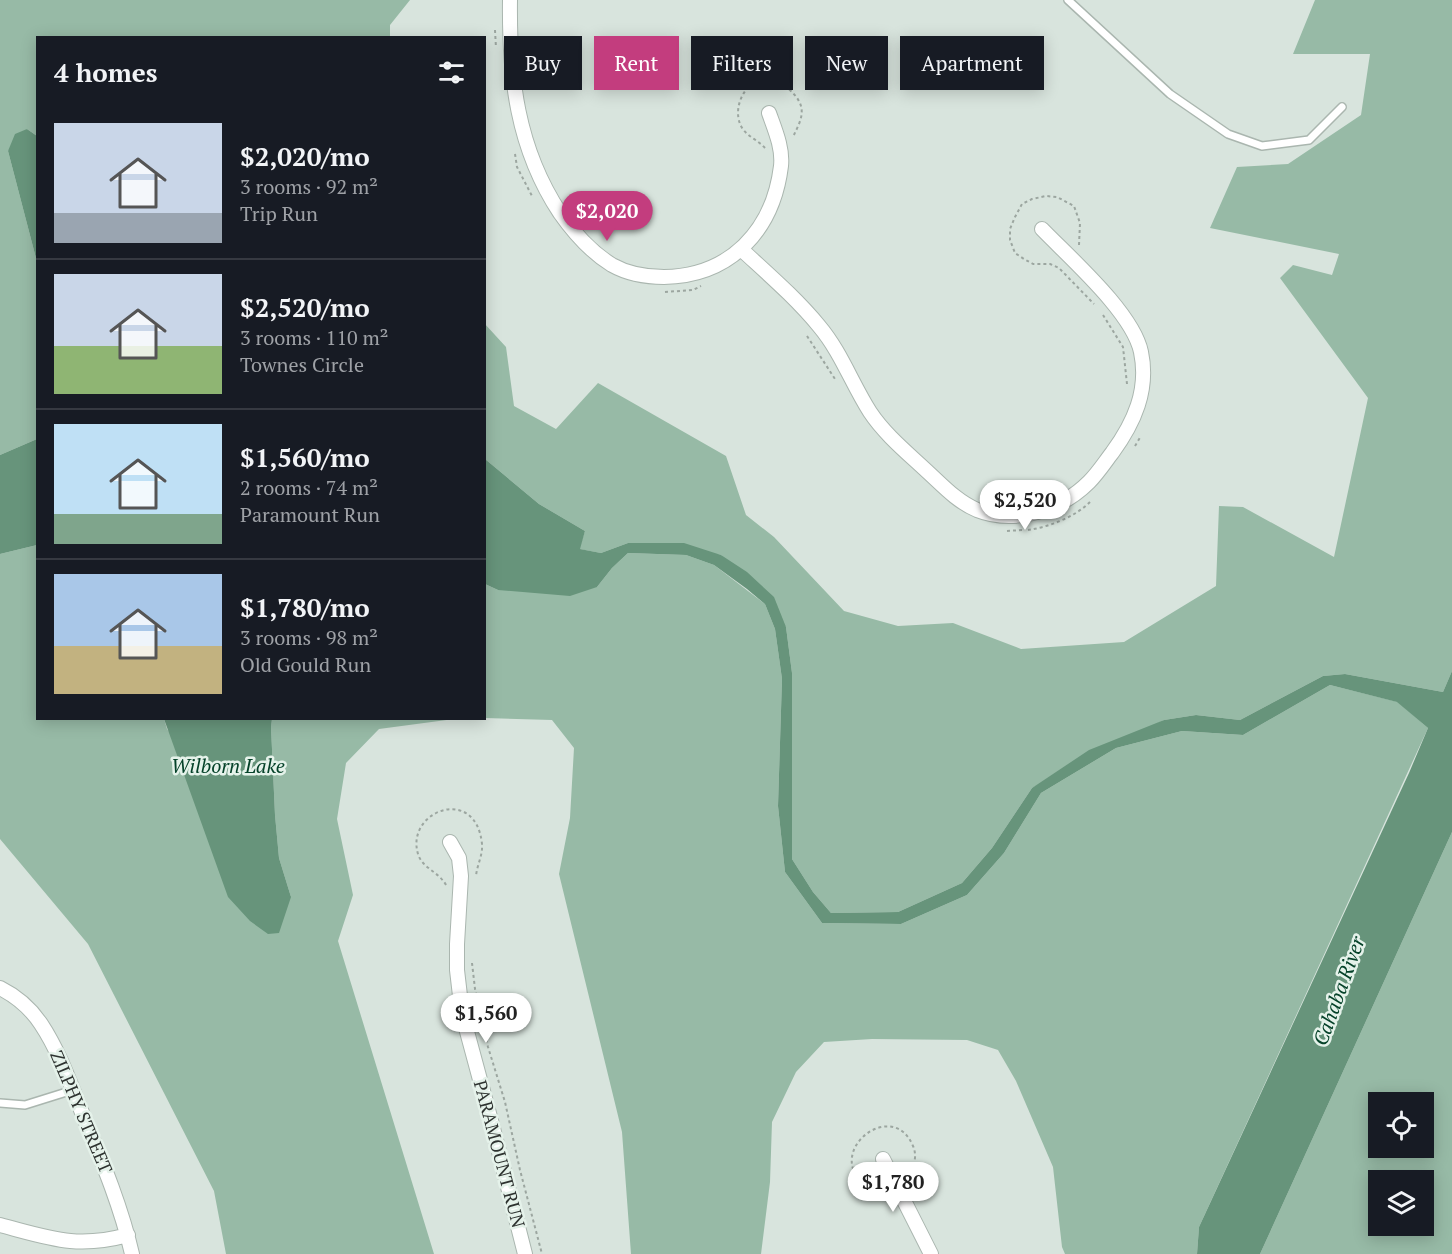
<!DOCTYPE html>
<html lang="en">
<head>
<meta charset="utf-8">
<style>
  body { margin:0; font-family:"PT Serif",serif; background:#242831; color:#f1f3f6; height:100vh; display:flex; flex-direction:column; font-size:22px; white-space:nowrap }
  * { box-sizing:border-box; margin:0 }
  p { font-size:20px; color:#9ea1a6 }
  .icon { flex:none; width:33px; height:33px; fill:none; stroke:currentColor; stroke-width:2; stroke-linecap:round; stroke-linejoin:round }
  .map { position:relative; flex:1; overflow:hidden }
  .details { position:absolute; left:36px; top:36px; width:450px; height:684px; display:flex; flex-direction:column; background:#171b24; border-radius:0px; box-shadow:0 3px 15px #0003 }
  .details>* { flex:none }
  .banner { position:absolute; left:504px; top:36px; width:570px; height:54px; display:flex; gap:12px }
  .tools { position:absolute; left:1368px; top:1092px; display:grid; gap:12px }
  .tools a { display:grid; place-items:center; width:66px; height:66px; border-radius:0px; background:#171b24; box-shadow:0 3px 15px #0003; font-size:30px }
  .price { position:absolute; translate:-50% -51px; padding:0 14px; border-radius:21px; background:#fff; color:#222; font-size:20px; line-height:39px; filter:drop-shadow(0 2px 3px #0008) }
  .price::after { content:''; position:absolute; left:50%; top:36px; width:18px; height:14px; margin-left:-9px; background:inherit; clip-path:polygon(0 0,100% 0,50% 100%) }
  .price.on { background:#c33d7e; color:#fff }
  ul { padding:0; list-style:none }
  li { display:flex; align-items:center; gap:18px; height:150px; padding:0 18px }
  li+li { border-top:2px solid #363941 }
  li span { display:grid; place-items:center; flex:none; width:168px; height:120px; border-radius:0px; color:#555 }
  li>.icon { margin-inline-start:auto }
  span .icon { width:72px; height:72px; fill:#fffc; stroke-width:1 }
  li b { font-size:26px }
  h2 { display:flex; justify-content:space-between; align-items:center; height:72px; padding:0 18px; font-size:26px }
  .pill { padding:0 21px; border-radius:0px; background:#171b24; box-shadow:0 3px 15px #0003; font-size:21px; line-height:54px }
  .pill.on { background:#c33d7e; color:#fff }
  .map>svg:first-child { display:block }
  .green { fill:#97baa6; fill-rule:evenodd }
  .water { fill:#67947b }
  .lines { fill:none; stroke-linecap:round; stroke-linejoin:round }
  .service-casing { stroke:#aab6af; stroke-width:10 }
  .minor-casing { stroke:#aab6af; stroke-width:16 }
  .path { stroke:#9ca6a0; stroke-width:2; stroke-dasharray:3 3; stroke-linecap:butt }
  .service { stroke:#fff; stroke-width:7 }
  .minor { stroke:#fff; stroke-width:14 }
  .labels { text-anchor:middle; stroke-width:5; stroke-linejoin:round; paint-order:stroke }
  .street-label { font-size:18px; fill:#2e3330; stroke:#e5f2ea }
  .water-label { font-size:20px; font-style:italic; fill:#054229; stroke:#e5f2ea }
</style>
</head>
<body>
<div class="map">
<svg width="1452" height="1254" viewBox="0 0 1452 1254">
  <rect width="100%" height="100%" fill="#d8e4dd"/>
  <path class="green" d="M0,0H410L390,25V37L38,38L37,136L27,129L8,151L37,262V439L0,455Z
    M1315,0H1452V671L1443,692L1345,674L1323,676L1240,720L1196,715L1164,720L1032,788L992,848L962,883L898,912L831,913L813,892L792,859V673L786,627L721,555L628,543L601,553L579,549L585,531L539,504L485,459L484,323L506,347L514,406L556,429L598,383L726,456L746,515L774,537L844,611L898,626L953,623L1021,649L1124,642L1216,586L1219,506L1243,507L1334,557L1368,398L1280,278L1293,265L1332,275L1339,254L1210,228L1237,167L1288,164L1361,115L1370,54H1293Z
    M37,545L38,718L164,719L167,729L291,897L279,858L275,815L271,727L272,719H454L379,729L346,763L337,819L353,895L338,941L434,1254H226L214,1191L88,944L0,839V554Z
    M628,553L686,555L714,565L765,604L775,629L782,679L778,806L785,872L822,923L901,924L967,895L1004,853L1041,793L1116,748L1182,731L1243,735L1330,685L1398,702L1428,728L1199,1227L1197,1254H1065L1062,1247L1053,1167L1016,1081L998,1050L967,1040L872,1039L824,1042L796,1072L772,1122L770,1182L761,1254H631L622,1132L559,874L570,818L574,748L552,720L485,718V584L498,590L597,587L612,568Z
    M1452,832V1254H1260ZM1378,1102H1424V1148H1378ZM1378,1180H1424V1226H1378Z"/>
  <path class="water" d="M27,129L37,136V262L8,151L15,134Z
    M37,439V545L0,554V455Z
    M485,459L539,504L585,531L580,549L601,553L628,543H684L721,555L747,572L774,597L786,627L792,673V859L813,892L831,913L898,912L962,883L992,848L1032,788L1089,750L1164,720L1196,715L1240,720L1323,676L1345,674L1443,692L1452,671V832L1260,1254H1197L1199,1227L1409,773L1428,728L1397,702L1330,685L1243,735L1182,731L1116,748L1041,793L1004,853L967,895L901,924L822,923L785,872L778,806L782,679L775,629L765,604L747,589L714,565L686,555L628,553L612,568L597,587L570,596L498,590L485,584Z
    M164,719H272L271,727L275,815L279,858L291,897L279,933L268,934L250,921L228,897Z"/>
  <g class="lines">
    <defs>
      <path id="service" d="M1068,0L1170,94L1228,134L1262,146L1309,140L1342,107
        M0,1103L25,1105L73,1090"/>
      <path id="minor" d="M510,0C509,77 517,148 560,213C574,233 591,252 612,265C628,274 645,277 664,277C730,276 773,231 781,166C783,148 775,130 769,113
        M741,249C768,274 796,298 819,326C841,352 852,384 870,412C886,436 909,454 930,474C944,487 958,502 977,510C1015,525 1061,510 1089,482C1098,473 1105,462 1112,453C1134,423 1149,390 1141,352C1133,313 1070,258 1042,229
        M450,842L459,858L461,876L457,944V970L462,1013L493,1128L525,1254
        M0,988C16,996 31,1009 41,1024C59,1051 71,1085 83,1115C102,1161 121,1206 132,1254
        M883,1159L931,1254
        M0,1225C50,1238 76,1249 128,1235"/>
    </defs>
    <use href="#service" class="service-casing"/>
    <use href="#minor" class="minor-casing"/>
    <path class="path" d="M495,30L496,48
      M765,148C758,140 746,136 741,126C734,112 740,93 752,84C768,71 796,89 801,106C804,117 797,128 793,137
      M515,154L517,167L532,196
      M1079,245L1080,223L1074,206L1057,197L1046,196L1032,199L1022,204L1015,217L1010,229V240L1015,253L1024,259L1033,264H1050L1059,268L1094,304
      M665,292L693,290L701,286
      M1103,315L1123,347L1127,384
      M807,336L835,379
      M1135,446L1141,436
      M1028,530C1049,527 1075,517 1090,502
      M1007,531L1022,530
      M446,885C439,872 422,868 418,854C405,811 476,784 482,844C483,855 477,865 476,876
      M472,963L475,989L488,1047L505,1102L520,1170L542,1254
      M885,1195C877,1188 865,1188 858,1178C832,1145 894,1100 913,1146C919,1160 910,1168 911,1182"/>
    <use href="#service" class="service"/>
    <use href="#minor" class="minor"/>
  </g>
  <g class="labels">
    <g class="street-label">
      <text transform="translate(81 1112) rotate(67)" y="6">ZILPHY STREET</text>
      <text transform="translate(499 1154) rotate(75)" y="6">PARAMOUNT RUN</text>
    </g>
    <g class="water-label">
      <text x="228" y="773">Wilborn Lake</text>
      <text transform="translate(1339 991) rotate(-70)" y="7">Cahaba River</text>
    </g>
  </g>
</svg>
<div class="tools">
<a><svg class="icon" aria-label="locate" viewBox="0 0 24 24"><circle cx="12" cy="12" r="6"/><path d="M12 2v4M12 18v4M2 12h4M18 12h4"/></svg></a>
<a><svg class="icon" aria-label="layers" viewBox="0 0 24 24"><path d="M12 4l9 5-9 5-9-5zM3 14l9 5 9-5"/></svg></a>
</div>
<b class="price on" style="left:607px;top:242px">$2,020</b>
<b class="price" style="left:1025px;top:531px">$2,520</b>
<b class="price" style="left:486px;top:1044px">$1,560</b>
<b class="price" style="left:893px;top:1213px">$1,780</b>
<div class="banner">
<a class="pill">Buy</a>
<a class="pill on">Rent</a>
<a class="pill">Filters</a>
<a class="pill">New</a>
<a class="pill">Apartment</a>
</div>
<section class="details">
<h2>4 homes<svg class="icon" aria-label="filters" viewBox="0 0 24 24"><path d="M4 7h16M4 17h16"/><circle cx="9" cy="7" r="2"/><circle cx="15" cy="17" r="2"/></svg></h2>
<ul>
<li><span style="background:linear-gradient(#c9d6e8 75%,#9aa5b1 0)"><svg class="icon" aria-label="home" viewBox="0 0 24 24"><path d="M3 11l9-7 9 7M6 9v11h12V9"/></svg></span><div><b>$2,020/mo</b><p>3 rooms · 92 m²</p><p>Trip Run</p></div></li>
<li><span style="background:linear-gradient(#c9d6e8 60%,#8fb573 0)"><svg class="icon" aria-label="home" viewBox="0 0 24 24"><path d="M3 11l9-7 9 7M6 9v11h12V9"/></svg></span><div><b>$2,520/mo</b><p>3 rooms · 110 m²</p><p>Townes Circle</p></div></li>
<li><span style="background:linear-gradient(#bfe0f5 75%,#7fa58c 0)"><svg class="icon" aria-label="home" viewBox="0 0 24 24"><path d="M3 11l9-7 9 7M6 9v11h12V9"/></svg></span><div><b>$1,560/mo</b><p>2 rooms · 74 m²</p><p>Paramount Run</p></div></li>
<li><span style="background:linear-gradient(#a9c7e8 60%,#c2b280 0)"><svg class="icon" aria-label="home" viewBox="0 0 24 24"><path d="M3 11l9-7 9 7M6 9v11h12V9"/></svg></span><div><b>$1,780/mo</b><p>3 rooms · 98 m²</p><p>Old Gould Run</p></div></li>
</ul>
</section>
</div>
</body>
</html>
